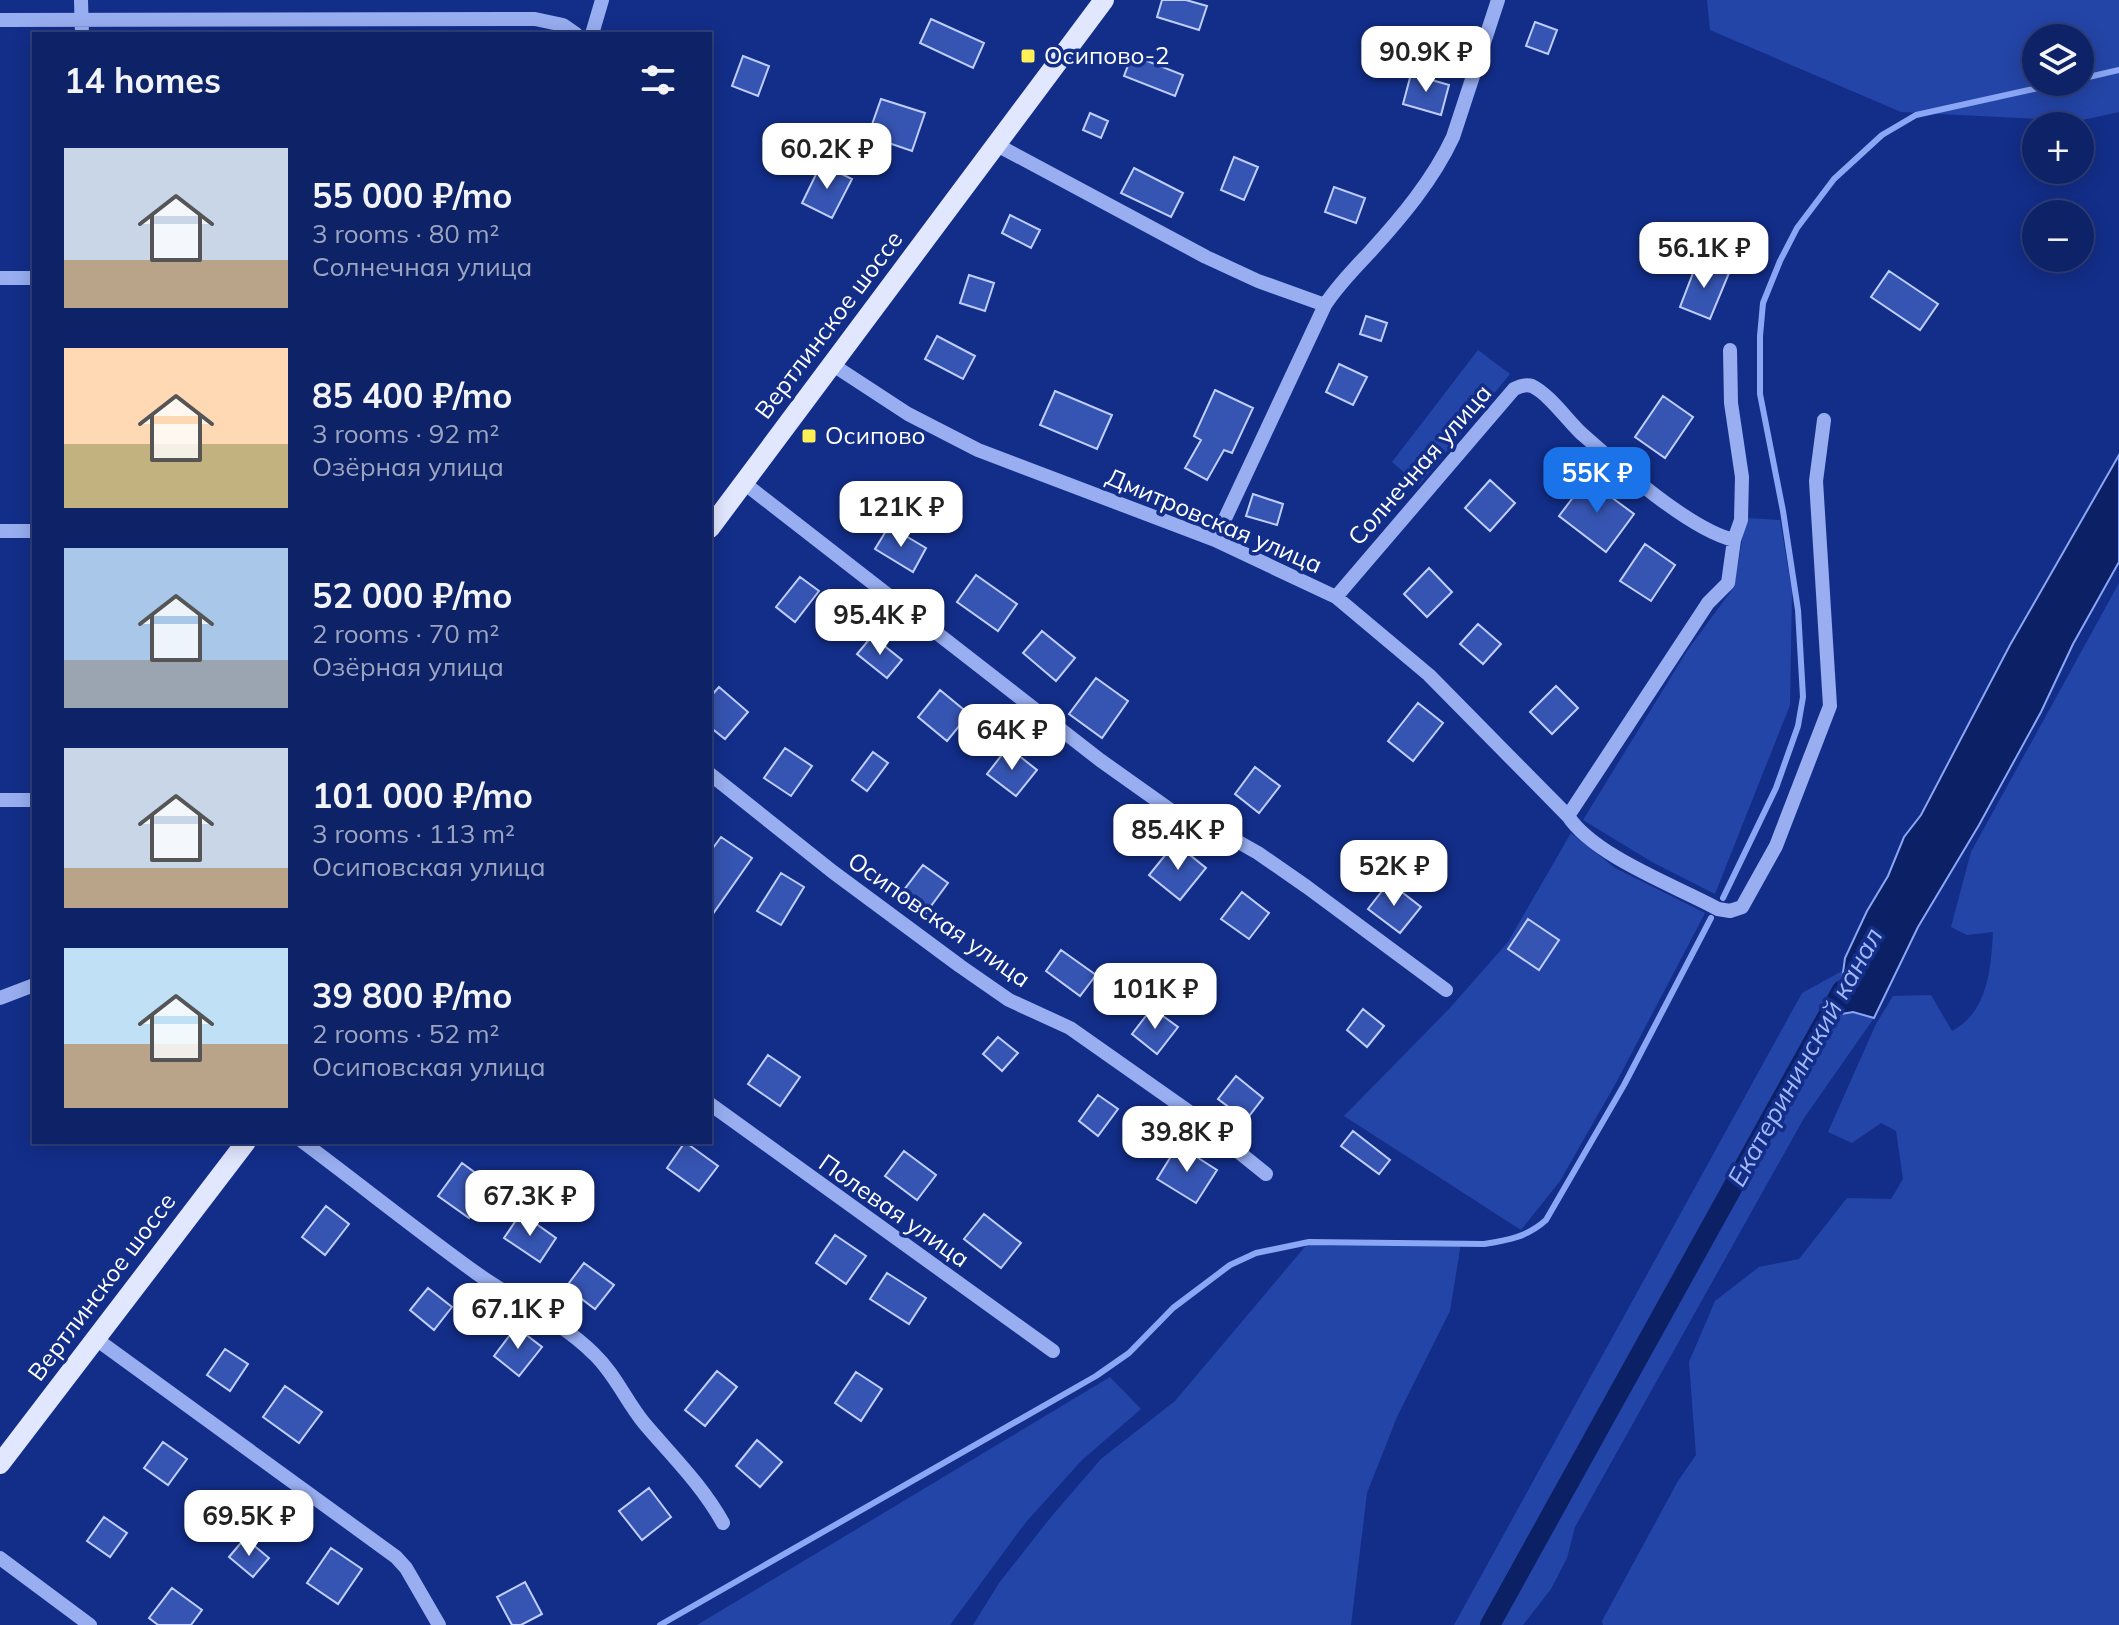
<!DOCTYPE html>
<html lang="en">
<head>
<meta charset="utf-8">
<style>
  body { margin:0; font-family:Mulish,sans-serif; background:#1c2f70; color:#f1f3f6; height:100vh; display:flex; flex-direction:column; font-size:30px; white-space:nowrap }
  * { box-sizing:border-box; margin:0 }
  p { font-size:26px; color:#9ba4c0 }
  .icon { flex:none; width:44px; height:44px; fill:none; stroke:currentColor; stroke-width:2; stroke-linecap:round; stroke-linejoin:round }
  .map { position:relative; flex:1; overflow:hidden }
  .sheet { position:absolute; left:32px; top:32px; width:680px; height:1112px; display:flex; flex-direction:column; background:#0e2267; border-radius:0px; box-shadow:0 4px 20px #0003,0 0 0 2px #2e3f7b }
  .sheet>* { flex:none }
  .tools { position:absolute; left:2022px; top:24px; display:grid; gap:16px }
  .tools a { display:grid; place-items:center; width:72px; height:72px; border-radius:50%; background:#0e2267; box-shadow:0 4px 20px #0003,0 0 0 2px #2e3f7b; font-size:40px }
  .price { position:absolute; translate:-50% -68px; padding:0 18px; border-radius:16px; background:#fff; color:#222; font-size:26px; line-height:52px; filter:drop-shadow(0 2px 4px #0008) }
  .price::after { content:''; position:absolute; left:50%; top:48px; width:24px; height:18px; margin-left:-12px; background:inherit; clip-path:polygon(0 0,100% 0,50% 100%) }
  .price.active { background:#1a73e8; color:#fff }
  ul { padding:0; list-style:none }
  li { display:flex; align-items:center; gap:24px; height:200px; padding:0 32px }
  li span { display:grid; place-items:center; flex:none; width:224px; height:160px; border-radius:0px; color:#555 }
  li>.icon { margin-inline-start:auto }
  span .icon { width:96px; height:96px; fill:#fffc; stroke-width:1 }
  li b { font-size:34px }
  h2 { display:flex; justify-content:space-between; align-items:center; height:96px; padding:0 32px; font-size:34px }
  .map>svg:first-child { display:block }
  .green { fill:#2445a8; fill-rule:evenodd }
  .water { fill:#0b2065; stroke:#8aa6f4; stroke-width:2 }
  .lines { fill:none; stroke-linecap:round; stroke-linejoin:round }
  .stream { stroke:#8aa6f4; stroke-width:6 }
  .canal { stroke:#0b2065; stroke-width:20 }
  .building { fill:#3654b1; stroke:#bfcefc; stroke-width:2 }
  .minor { stroke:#98aef0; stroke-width:14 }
  .major { stroke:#e1e7ff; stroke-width:20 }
  .poi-dot { fill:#fff057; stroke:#132e89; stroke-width:3 }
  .labels { text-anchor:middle; stroke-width:7; stroke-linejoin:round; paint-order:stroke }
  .poi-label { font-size:24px; fill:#fff; stroke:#132e89; text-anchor:start }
  .street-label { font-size:24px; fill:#fff; stroke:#132e89 }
  .water-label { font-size:26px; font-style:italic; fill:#a4b9f8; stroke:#132e89 }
</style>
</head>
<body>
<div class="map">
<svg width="2119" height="1625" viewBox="0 0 2119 1625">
  <rect width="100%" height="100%" fill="#132e89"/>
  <path class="green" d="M1707,0H2119V112L2078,121L1901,112L1710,30ZM2036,38H2080V82H2036Z
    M1478,350L1510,374L1419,485L1392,462Z
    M1746,518L1780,520L1792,592L1790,705L1715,894L1652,862L1583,820L1687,651L1734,587Z
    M2119,583V1625H1603L1602,1621L1678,1481L1696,1455L1689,1362L1715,1301L1759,1267L1799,1259L1847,1198L1891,1199L1903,1179L1896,1131L1881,1123L1852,1143L1828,1132L1876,1024L1893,996L1931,995L1952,1031C1988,1012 1991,969 1993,932L1967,935L1951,927L1971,852Z
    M1571,833L1615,868L1705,913L1617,1081L1560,1181L1521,1230L1344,1116L1449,1009L1508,942Z
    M1844,970L1841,988L1828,1004L1836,1015L1853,1012L1874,1018L1804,1118L1575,1527L1567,1558L1551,1589L1523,1625H1454L1802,993Z
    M1309,1242L1461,1243L1450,1311L1397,1417L1367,1493L1351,1625H973L999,1583L1051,1517L1101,1459L1175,1401Z
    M1110,1377L1141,1409L1082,1460L1026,1522L950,1625H697Z"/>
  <path class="water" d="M2119,455V562L2073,644L2041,712L1979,825L1918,927L1874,1018L1853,1012L1836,1015L1829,1010L1828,1004L1841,988L1845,958L1867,911L1888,876L1904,837L1921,815L2010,645Z"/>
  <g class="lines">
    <path class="stream" d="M2080,79L2119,70
      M1723,898L1776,788L1798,726L1803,697L1798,610L1783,511L1760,394V336L1763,303L1780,261L1797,228L1834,179L1882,135L1916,115L2065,82
      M660,1625L1096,1376L1129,1353L1173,1308L1230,1265L1256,1253L1309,1242L1484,1244C1509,1240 1527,1237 1546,1220L1624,1085L1711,918"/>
    <path class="canal" d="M1490,1625L1842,990"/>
  </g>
  <path class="building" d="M1162,0H1186L1207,6L1199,30L1157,17Z
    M931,19L984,43L973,68L920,43Z
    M1535,22L1557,30L1548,54L1526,46Z
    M1132,55L1183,75L1175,96L1124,76Z
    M743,56L769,66L758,96L732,86Z
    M1411,74L1449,85L1441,115L1403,104Z
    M881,99L925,113L912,151L868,136Z
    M1090,113L1108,121L1101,138L1083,130Z
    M1234,157L1258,167L1244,200L1221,190Z
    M821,164L852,179L832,218L802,203Z
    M1134,168L1183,193L1171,217L1121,193Z
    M1334,187L1365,198L1356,223L1325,212Z
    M1010,215L1040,230L1031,248L1002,233Z
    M1698,260L1729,273L1710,319L1680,307Z
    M1889,271L1938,304L1920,330L1871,297Z
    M969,275L994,283L985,311L960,303Z
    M1366,316L1387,323L1381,341L1360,334Z
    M937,336L975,356L963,379L925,359Z
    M1339,364L1367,377L1353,405L1326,392Z
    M1215,390L1253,408L1232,453L1224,450L1207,480L1185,468L1201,440L1194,436Z
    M1055,391L1112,415L1097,449L1040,425Z
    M1663,396L1693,417L1665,458L1635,437Z
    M1587,479L1634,514L1606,552L1559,516Z
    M1490,480L1515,503L1490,531L1465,508Z
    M1253,494L1283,504L1277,525L1246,516Z
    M889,526L926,548L913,572L875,549Z
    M1645,544L1675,565L1651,601L1620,581Z
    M1429,568L1452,592L1427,617L1404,594Z
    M976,575L1017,604L998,631L957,602Z
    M800,577L819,591L795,622L776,607Z
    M1478,624L1501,644L1483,664L1460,644Z
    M1042,631L1075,658L1056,681L1023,653Z
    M872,636L902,660L887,678L857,654Z
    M1096,678L1128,701L1102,738L1069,714Z
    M1556,686L1578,708L1552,734L1530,712Z
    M719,687L748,712L725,739L710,727V697Z
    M940,690L969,714L947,741L918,717Z
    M1418,703L1443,723L1413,761L1388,741Z
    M1008,747L1037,770L1016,796L987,774Z
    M785,748L812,766L791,796L764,778Z
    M873,752L888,763L867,791L852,780Z
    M1255,767L1280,786L1259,813L1235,794Z
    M721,837L752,858L710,918V852Z
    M1175,843L1206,868L1180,900L1149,875Z
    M923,865L948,883L925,914L900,895Z
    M781,873L804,887L781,925L757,911Z
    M1389,882L1421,907L1400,933L1368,909Z
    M1242,892L1269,913L1249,939L1221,919Z
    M1528,919L1559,940L1539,970L1508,949Z
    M1061,950L1096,975L1080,996L1046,971Z
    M1152,1008L1178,1027L1157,1054L1132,1034Z
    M1363,1009L1384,1026L1367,1047L1347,1030Z
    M998,1037L1018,1053L1002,1071L983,1054Z
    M768,1055L800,1077L780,1106L748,1084Z
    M1236,1076L1263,1098L1246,1120L1218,1099Z
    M1098,1095L1118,1109L1098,1136L1079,1121Z
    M1353,1131L1390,1160L1379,1174L1341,1146Z
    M685,1142L718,1166L699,1191L667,1168Z
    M1178,1145L1217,1170L1196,1203L1157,1179Z
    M904,1151L936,1175L917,1200L885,1176Z
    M462,1163L492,1185L469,1218L438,1196Z
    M326,1206L349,1224L325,1255L302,1237Z
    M521,1213L556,1238L540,1262L504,1238Z
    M984,1214L1021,1243L1001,1268L964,1239Z
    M835,1235L866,1256L846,1284L816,1263Z
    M584,1263L614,1285L595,1309L566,1287Z
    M887,1273L926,1298L909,1324L870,1299Z
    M428,1288L452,1307L434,1330L410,1310Z
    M516,1327L542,1347L519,1376L494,1356Z
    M225,1349L248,1364L230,1391L207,1375Z
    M717,1371L737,1387L705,1426L685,1410Z
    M856,1372L882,1389L861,1421L835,1403Z
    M285,1386L322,1412L299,1443L263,1417Z
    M757,1440L782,1462L760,1487L736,1466Z
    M163,1442L187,1459L168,1485L144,1468Z
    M649,1488L671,1517L642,1540L619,1511Z
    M104,1517L127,1533L110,1557L87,1541Z
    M245,1538L269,1558L253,1577L229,1557Z
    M331,1548L362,1569L338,1604L307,1583Z
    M525,1582L542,1614L521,1625H512L497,1597Z
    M172,1588L202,1610L191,1625H158L149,1618Z"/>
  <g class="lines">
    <path class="minor" d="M81,0L82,34
      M0,20L535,19L563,25L576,34
      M592,34L602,0
      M997,145L1206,257L1258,281L1325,305L1215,540
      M0,278H34
      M1325,305C1338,285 1353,270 1369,253C1401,218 1433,180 1453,137L1498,0
      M833,365L908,414L978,450L1215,540L1336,597L1429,675L1568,816C1594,856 1676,886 1718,909L1730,911L1742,907L1776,846L1830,706L1816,481L1824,420
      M744,483L1100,760L1176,814L1235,840L1258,853L1307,887L1446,990
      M0,531H34
      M1336,597L1514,389C1520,386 1526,384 1532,386C1549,394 1568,421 1582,434C1617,465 1690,530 1734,540
      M710,774L833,872L960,966L1009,1000L1070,1028L1188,1111L1266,1174
      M0,800H34
      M1568,816L1708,603L1728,583L1734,540L1741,520L1742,477L1731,403L1730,350
      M0,998L34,985
      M710,1104L1053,1351
      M303,1142C362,1186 419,1232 479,1275C516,1301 561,1321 594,1354C615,1374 626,1401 644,1423C672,1456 702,1485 723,1523
      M96,1339L396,1557L406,1568L439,1625
      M0,1558L90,1625"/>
    <path class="major" d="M710,528L1104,0
      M0,1464L246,1142"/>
  </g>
  <g class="poi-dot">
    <rect x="1020" y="48" width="16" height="16" rx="4"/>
    <rect x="801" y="428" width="16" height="16" rx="4"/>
  </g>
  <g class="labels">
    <g class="poi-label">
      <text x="1044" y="64">Осипово-2</text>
      <text x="825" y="444">Осипово</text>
    </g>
    <g class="street-label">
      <text transform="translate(829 325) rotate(-53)" y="8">Вертлинское шоссе</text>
      <text transform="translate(1420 465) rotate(-49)" y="8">Солнечная улица</text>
      <text transform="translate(1214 521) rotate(23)" y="8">Дмитровская улица</text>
      <text transform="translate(939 920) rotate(35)" y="8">Осиповская улица</text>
      <text transform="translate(894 1211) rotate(35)" y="8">Полевая улица</text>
      <text transform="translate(102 1287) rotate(-53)" y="8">Вертлинское шоссе</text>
    </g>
    <g class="water-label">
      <text transform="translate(1805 1057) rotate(-61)" y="9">Екатерининский канал</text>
    </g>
  </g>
</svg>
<div class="tools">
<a><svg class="icon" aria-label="layers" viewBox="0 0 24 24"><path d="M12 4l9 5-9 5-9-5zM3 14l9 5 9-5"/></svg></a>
<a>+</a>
<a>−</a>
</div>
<b class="price" style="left:1426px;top:94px">90.9K ₽</b>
<b class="price" style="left:827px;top:191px">60.2K ₽</b>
<b class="price" style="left:1704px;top:290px">56.1K ₽</b>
<b class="price active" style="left:1597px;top:515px">55K ₽</b>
<b class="price" style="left:901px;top:549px">121K ₽</b>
<b class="price" style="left:880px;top:657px">95.4K ₽</b>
<b class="price" style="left:1012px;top:772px">64K ₽</b>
<b class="price" style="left:1178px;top:872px">85.4K ₽</b>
<b class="price" style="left:1394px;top:908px">52K ₽</b>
<b class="price" style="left:1155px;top:1031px">101K ₽</b>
<b class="price" style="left:1187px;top:1174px">39.8K ₽</b>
<b class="price" style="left:530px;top:1238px">67.3K ₽</b>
<b class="price" style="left:518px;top:1351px">67.1K ₽</b>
<b class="price" style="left:249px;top:1558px">69.5K ₽</b>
<section class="sheet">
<h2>14 homes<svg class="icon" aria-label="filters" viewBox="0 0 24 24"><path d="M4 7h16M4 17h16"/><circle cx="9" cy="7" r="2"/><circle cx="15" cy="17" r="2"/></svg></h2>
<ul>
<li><span style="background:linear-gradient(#c9d6e8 70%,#b9a48a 0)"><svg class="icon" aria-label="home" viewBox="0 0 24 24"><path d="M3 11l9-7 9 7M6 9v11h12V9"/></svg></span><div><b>55 000 ₽/mo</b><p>3 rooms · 80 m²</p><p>Солнечная улица</p></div></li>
<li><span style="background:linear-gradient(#ffd9b3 60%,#c2b280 0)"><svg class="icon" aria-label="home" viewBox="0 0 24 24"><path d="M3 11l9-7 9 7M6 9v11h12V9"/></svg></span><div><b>85 400 ₽/mo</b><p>3 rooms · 92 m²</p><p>Озёрная улица</p></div></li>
<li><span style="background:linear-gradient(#a9c7e8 70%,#9aa5b1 0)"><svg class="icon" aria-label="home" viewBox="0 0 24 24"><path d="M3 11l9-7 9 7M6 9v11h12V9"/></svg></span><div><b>52 000 ₽/mo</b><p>2 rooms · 70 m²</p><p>Озёрная улица</p></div></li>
<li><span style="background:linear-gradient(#c9d6e8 75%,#b9a48a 0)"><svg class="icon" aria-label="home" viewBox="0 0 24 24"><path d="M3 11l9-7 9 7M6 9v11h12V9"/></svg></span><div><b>101 000 ₽/mo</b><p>3 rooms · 113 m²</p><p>Осиповская улица</p></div></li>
<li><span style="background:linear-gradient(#bfe0f5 60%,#b9a48a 0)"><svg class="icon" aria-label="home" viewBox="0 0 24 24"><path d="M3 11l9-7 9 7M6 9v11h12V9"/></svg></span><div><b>39 800 ₽/mo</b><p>2 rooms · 52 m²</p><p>Осиповская улица</p></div></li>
</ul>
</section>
</div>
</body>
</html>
